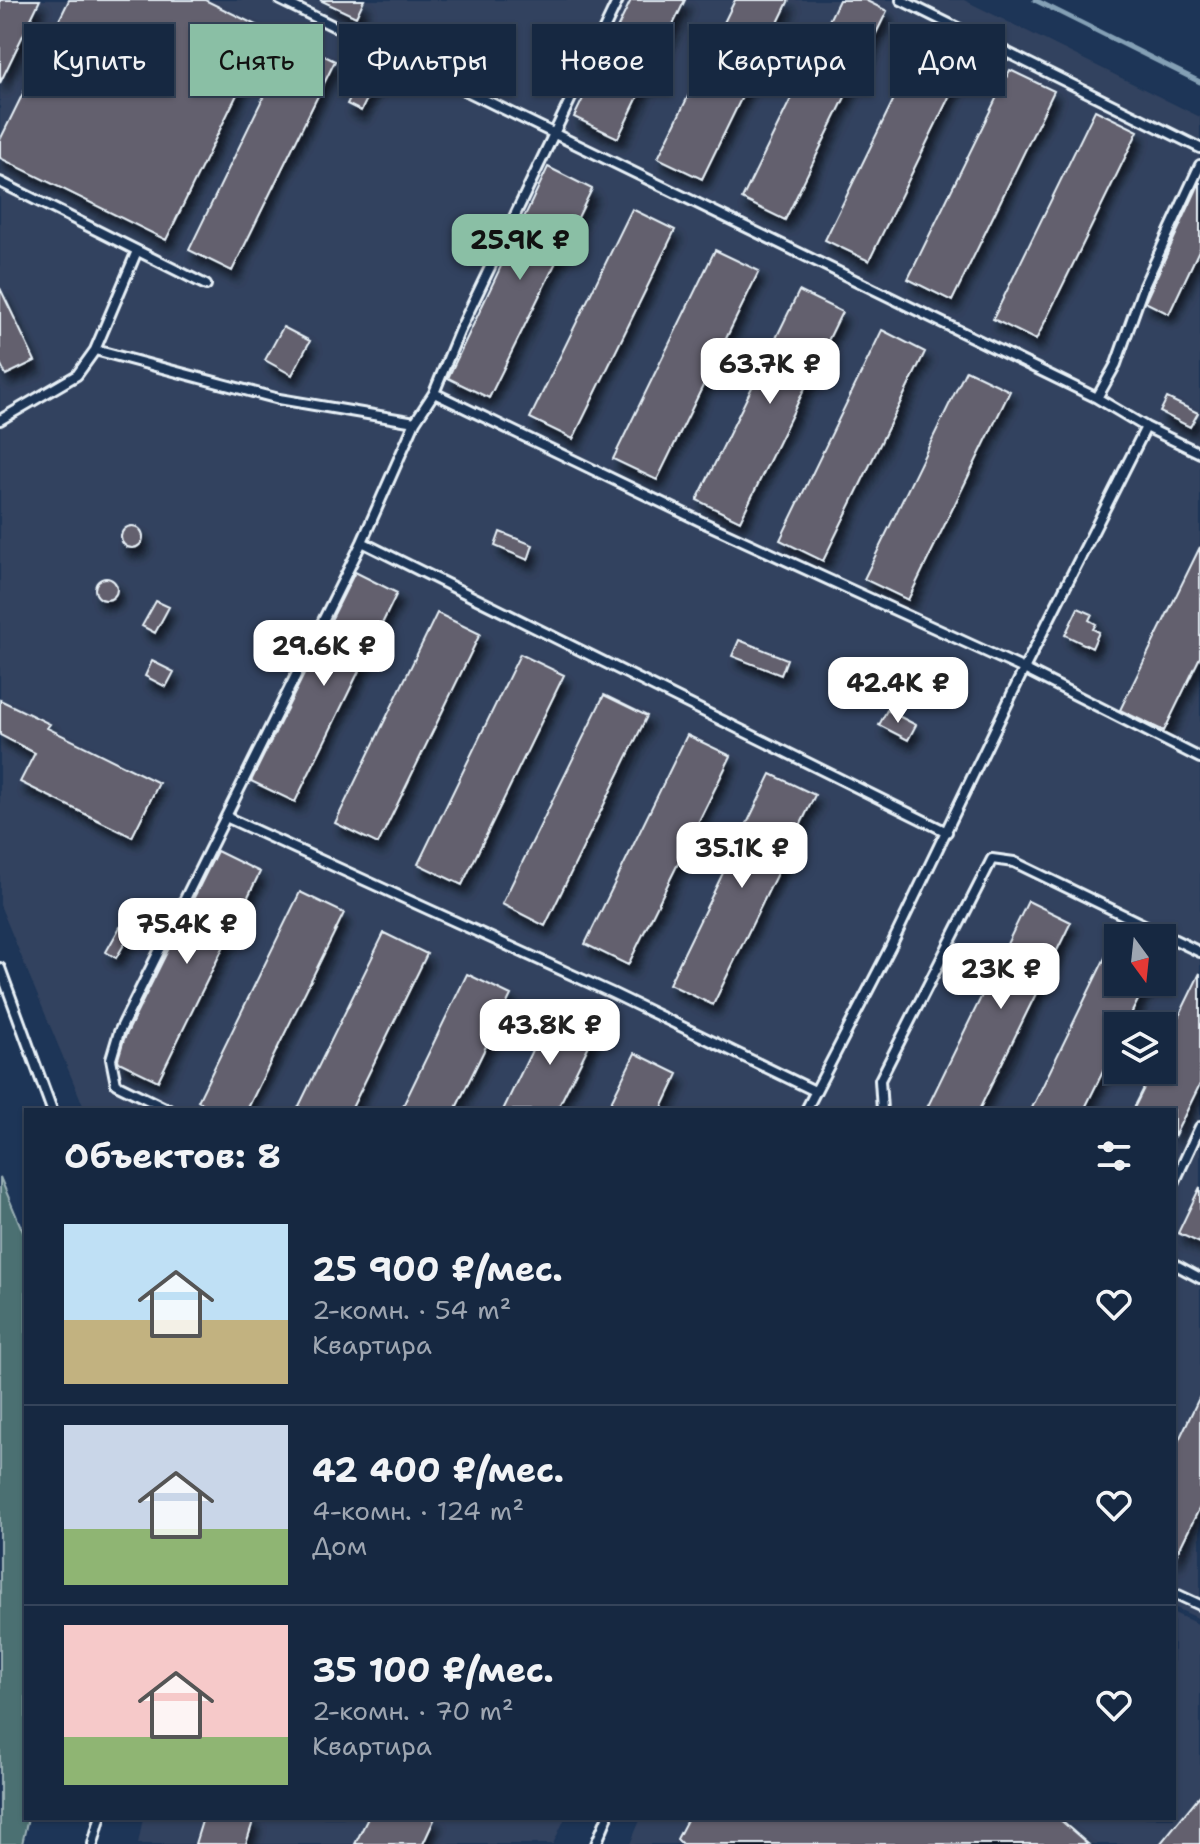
<!DOCTYPE html>
<html lang="ru">
<head>
<meta charset="utf-8">
<style>
  body { margin:0; font-family:"Shantell Sans",sans-serif; background:#1f3048; color:#f1f3f6; height:100vh; display:flex; flex-direction:column; font-size:30px; white-space:nowrap }
  * { box-sizing:border-box; margin:0 }
  p { font-size:26px; color:#9ea6b1 }
  .icon { flex:none; width:44px; height:44px; fill:none; stroke:currentColor; stroke-width:2; stroke-linecap:round; stroke-linejoin:round }
  .map { position:relative; flex:1; overflow:hidden }
  .sheet { position:absolute; left:24px; top:1108px; width:1152px; height:712px; display:flex; flex-direction:column; background:#162841; border-radius:0px; box-shadow:0 2px 6px #0004,0 0 0 2px #35445a }
  .sheet>* { flex:none }
  .banner { position:absolute; left:24px; top:24px; width:1152px; height:72px; display:flex; gap:16px }
  .needle { width:52px; rotate:165deg }
  .fabs { position:absolute; left:1104px; top:924px; display:grid; gap:16px }
  .fabs a { display:grid; place-items:center; width:72px; height:72px; border-radius:0px; background:#162841; box-shadow:0 2px 6px #0004,0 0 0 2px #35445a; font-size:40px }
  .price { position:absolute; translate:-50% -68px; padding:0 18px; border-radius:16px; background:#fff; color:#222; font-size:26px; line-height:52px; filter:drop-shadow(0 2px 4px #0008) }
  .price::after { content:''; position:absolute; left:50%; top:48px; width:24px; height:18px; margin-left:-12px; background:inherit; clip-path:polygon(0 0,100% 0,50% 100%) }
  .price.selected { background:#8abfa5; color:#111 }
  ul { padding:0; list-style:none }
  li { display:flex; align-items:center; gap:24px; height:200px; padding:0 40px }
  li+li { border-top:2px solid #35445a }
  li span { display:grid; place-items:center; flex:none; width:224px; height:160px; border-radius:0px; color:#555 }
  li>.icon { margin-inline-start:auto }
  span .icon { width:96px; height:96px; fill:#fffc; stroke-width:1 }
  li b { font-size:34px }
  h2 { display:flex; justify-content:space-between; align-items:center; height:96px; padding:0 40px; font-size:34px }
  .chip { padding:0 28px; border-radius:0px; background:#162841; box-shadow:0 2px 6px #0004,0 0 0 2px #35445a; font-size:28px; line-height:72px }
  .chip.selected { background:#8abfa5; color:#111 }
  .map>svg:first-child { display:block }
  .built { fill:#32425e; fill-rule:evenodd }
  .green { fill:#4c7072; stroke:#9ab0b5; stroke-width:2 }
  .lines { fill:none; stroke-linecap:round; stroke-linejoin:round }
  .stream { stroke:#84a0b5; stroke-width:5 }
  .building { fill:#63616e; stroke:#e8f1f8; stroke-width:2; filter:url(#shadow) }
  .lane-casing { stroke:#e8f1f8; stroke-width:14 }
  .lane { stroke:#1d3557; stroke-width:8 }
</style>
</head>
<body>
<div class="map">
<svg width="1200" height="1844" viewBox="0 0 1200 1844">
  <defs>
    <filter id="shadow"><feDropShadow dx="5" dy="9" stdDeviation="4" flood-color="#0009"/></filter>
  </defs>
  <rect width="100%" height="100%" fill="#1d3557"/>
  <filter id="ink" filterUnits="userSpaceOnUse"><feTurbulence type="fractalNoise" baseFrequency=".0125" numOctaves="2"/><feDisplacementMap in="SourceGraphic" scale="16" xChannelSelector="R" yChannelSelector="G"/><feConvolveMatrix kernelMatrix="1 2 1 2 8 2 1 2 1" color-interpolation-filters="sRGB"/></filter>
  <g filter="url(#ink)">
    <path class="built" d="M0,0H964L1200,117V1619L1174,1607V1110H85L0,905ZM1118,938H1162V982H1118ZM1118,1026H1162V1070H1118Z
      M1174,1613L1200,1625V1844H630L641,1818H1174Z
      M143,1818H565L553,1844H138Z"/>
    <path class="green" d="M0,1177L26,1239V1818H28L22,1844H0Z"/>
    <g class="lines">
      <path class="stream" d="M1035,0L1200,82"/>
    </g>
    <path class="building" d="M0,0H40L0,83Z
      M69,0H205L268,31L166,240L0,158V140Z
      M320,0H364L356,17Z
      M631,0H685L618,138L574,117Z
      M735,0H789L702,179L658,158Z
      M839,0H865L887,11L785,220L742,199Z
      M927,31L971,52L869,261L825,240Z
      M291,40L335,61L232,271L189,250Z
      M1010,70L1054,91L952,301L908,279Z
      M361,76L375,83L361,111L347,104Z
      M1095,110L1138,131L1036,340L993,319Z
      M548,167L592,189L489,398L448,378Z
      M1200,182V248L1169,314L1145,302Z
      M632,209L675,230L573,439L530,418Z
      M715,250L759,271L657,480L613,459Z
      M0,288L35,361L6,375L0,363Z
      M799,291L842,312L740,521L697,500Z
      M283,327L310,341L292,375L265,360Z
      M882,330L925,352L823,561L780,540Z
      M966,370L1010,391L908,600L864,579Z
      M1167,398L1198,413L1190,427L1160,412Z
      M121 537a11 11 0 1 1 22 0a11 11 0 1 1-22 0Z
      M500,532L533,545L528,560L495,546Z
      M1200,547V657L1164,731L1120,710Z
      M355,572L397,593L295,802L251,781Z
      M95 589a11 11 0 1 1 22 0a11 11 0 1 1-22 0Z
      M156,601L169,607L155,633L142,626Z
      M1078,608L1092,614L1089,620L1096,624L1093,629L1099,632L1092,648L1065,635Z
      M437,613L480,634L378,844L335,823Z
      M739,640L787,659L781,675L732,656Z
      M520,654L564,675L462,885L418,864Z
      M152,661L174,672L166,687L145,676Z
      M604,695L647,716L545,926L502,904Z
      M0,700L50,724L47,728L159,783L132,837L20,782L35,753L0,735Z
      M887,710L916,725L908,740L879,725Z
      M687,735L731,756L628,965L585,944Z
      M771,774L815,795L713,1005L669,984Z
      M217,851L260,872L158,1081L119,1062L118,1059L124,1039Z
      M300,892L344,913L247,1110H215L198,1101Z
      M1028,901L1071,922L979,1110H926Z
      M120,927L131,933L116,958L106,952Z
      M1118,931V982H1147L1125,1026H1118V1041L1084,1110H1031Z
      M384,933L427,954L351,1110H297Z
      M1200,973V1084L1174,1137V1110H1133L1153,1070H1162V1051Z
      M467,974L511,995L455,1110H401Z
      M550,1013L594,1035L557,1110H503Z
      M635,1053L678,1074L661,1110H607Z
      M1200,1187V1243L1178,1233Z
      M1200,1396V1507L1174,1560V1450Z
      M1200,1795V1844H1160Z
      M203,1818H254L246,1844H195Z
      M368,1818H435L423,1844H355Z
      M688,1818H1058L1088,1844H682L677,1839Z"/>
    <g class="lines">
      <defs>
        <path id="lane" d="M280,0L1097,398L1146,427
          M901,0L1200,148
          M0,182L206,285
          M95,350L279,399L415,422
          M434,393L700,521L1024,669L890,948L806,1110
          M1097,398L1116,364L1143,288L1200,165
          M0,420L77,375L95,350L137,251
          M1200,453L1146,427L1024,669L1200,758
          M362,542L947,832
          M226,817L612,993L815,1091
          M0,968L52,1110
          M169,1110L116,1084L111,1059L119,1032L362,542L415,422L434,393L459,332L618,0
          M882,1110L880,1080L992,859L1014,862L1200,952
          M1174,1183L1200,1127
          M1174,1264L1200,1278
          M1174,1593L1200,1605
          M93,1844L100,1818
          M596,1844L607,1818"/>
      </defs>
      <use href="#lane" class="lane-casing"/>
      <use href="#lane" class="lane"/>
    </g>
  </g>
</svg>
<div class="fabs">
<a><svg class="needle" viewBox="-14 -14 28 28"><path d="M0-13l5 13h-10z" fill="#e53935"/><path d="M0 13l5-13h-10z" fill="#9ea6b1"/></svg></a>
<a><svg class="icon" aria-label="layers" viewBox="0 0 24 24"><path d="M12 4l9 5-9 5-9-5zM3 14l9 5 9-5"/></svg></a>
</div>
<b class="price selected" style="left:520px;top:282px">25.9K ₽</b>
<b class="price" style="left:770px;top:406px">63.7K ₽</b>
<b class="price" style="left:324px;top:688px">29.6K ₽</b>
<b class="price" style="left:898px;top:725px">42.4K ₽</b>
<b class="price" style="left:742px;top:890px">35.1K ₽</b>
<b class="price" style="left:187px;top:966px">75.4K ₽</b>
<b class="price" style="left:1001px;top:1011px">23K ₽</b>
<b class="price" style="left:550px;top:1067px">43.8K ₽</b>
<div class="banner">
<a class="chip">Купить</a>
<a class="chip selected">Снять</a>
<a class="chip">Фильтры</a>
<a class="chip">Новое</a>
<a class="chip">Квартира</a>
<a class="chip">Дом</a>
</div>
<section class="sheet">
<h2>Объектов: 8<svg class="icon" aria-label="filters" viewBox="0 0 24 24"><path d="M4 7h16M4 17h16"/><circle cx="9" cy="7" r="2"/><circle cx="15" cy="17" r="2"/></svg></h2>
<ul>
<li><span style="background:linear-gradient(#bfe0f5 60%,#c2b280 0)"><svg class="icon" aria-label="home" viewBox="0 0 24 24"><path d="M3 11l9-7 9 7M6 9v11h12V9"/></svg></span><div><b>25 900 ₽/мес.</b><p>2-комн. · 54 m²</p><p>Квартира</p></div><svg class="icon" aria-label="heart" viewBox="0 0 24 24"><path d="M12 20l-8-8c-3-5 5-10 8-4 3-6 11-1 8 4z"/></svg></li>
<li><span style="background:linear-gradient(#c9d6e8 65%,#8fb573 0)"><svg class="icon" aria-label="home" viewBox="0 0 24 24"><path d="M3 11l9-7 9 7M6 9v11h12V9"/></svg></span><div><b>42 400 ₽/мес.</b><p>4-комн. · 124 m²</p><p>Дом</p></div><svg class="icon" aria-label="heart" viewBox="0 0 24 24"><path d="M12 20l-8-8c-3-5 5-10 8-4 3-6 11-1 8 4z"/></svg></li>
<li><span style="background:linear-gradient(#f6c9c9 70%,#8fb573 0)"><svg class="icon" aria-label="home" viewBox="0 0 24 24"><path d="M3 11l9-7 9 7M6 9v11h12V9"/></svg></span><div><b>35 100 ₽/мес.</b><p>2-комн. · 70 m²</p><p>Квартира</p></div><svg class="icon" aria-label="heart" viewBox="0 0 24 24"><path d="M12 20l-8-8c-3-5 5-10 8-4 3-6 11-1 8 4z"/></svg></li>
</ul>
</section>
</div>
</body>
</html>
